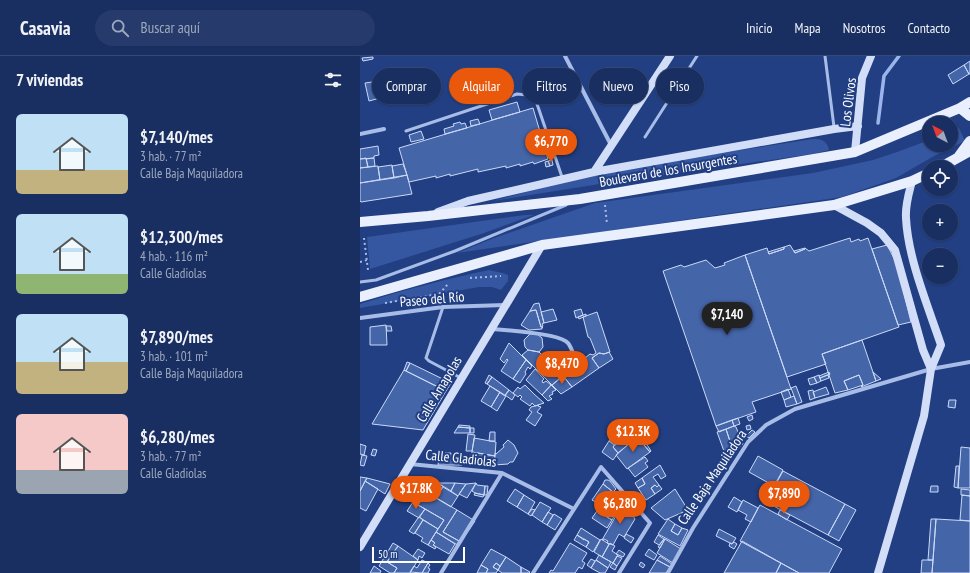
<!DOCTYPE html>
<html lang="es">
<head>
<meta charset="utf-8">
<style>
  body { margin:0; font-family:"PT Sans Narrow",sans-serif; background:#263b6b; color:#f1f3f6; height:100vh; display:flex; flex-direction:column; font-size:15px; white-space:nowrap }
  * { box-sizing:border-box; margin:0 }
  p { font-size:13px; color:#9fa9be }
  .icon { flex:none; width:22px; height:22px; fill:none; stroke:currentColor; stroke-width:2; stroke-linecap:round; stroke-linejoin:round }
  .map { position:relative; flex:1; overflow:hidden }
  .details { display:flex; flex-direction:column; background:#192f62; width:360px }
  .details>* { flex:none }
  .banner { position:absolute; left:12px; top:12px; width:380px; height:36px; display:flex; gap:8px }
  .needle { width:26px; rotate:319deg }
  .fabs { position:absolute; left:562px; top:60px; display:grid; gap:8px }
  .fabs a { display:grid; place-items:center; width:36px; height:36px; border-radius:50%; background:#192f62; box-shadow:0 1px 3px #0004,0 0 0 1px #374a77; font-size:20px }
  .scale { position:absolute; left:12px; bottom:10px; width:93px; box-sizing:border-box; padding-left:4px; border:2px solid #fff; border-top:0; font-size:11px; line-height:14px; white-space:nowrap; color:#fff; -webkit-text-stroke:3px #213f82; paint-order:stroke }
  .price { position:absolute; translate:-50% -34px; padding:0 9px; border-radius:14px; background:#ea580c; color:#fff; font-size:13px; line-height:26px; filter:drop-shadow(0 1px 2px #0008) }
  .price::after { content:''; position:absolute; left:50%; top:24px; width:12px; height:9px; margin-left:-6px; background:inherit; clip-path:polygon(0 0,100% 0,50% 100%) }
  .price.selected { background:#222; color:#fff }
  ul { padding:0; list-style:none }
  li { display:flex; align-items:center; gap:12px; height:100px; padding:0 16px }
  li span { display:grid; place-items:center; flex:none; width:112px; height:80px; border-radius:6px; color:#555 }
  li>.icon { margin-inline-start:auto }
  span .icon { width:48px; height:48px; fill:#fffc; stroke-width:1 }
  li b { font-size:17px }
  h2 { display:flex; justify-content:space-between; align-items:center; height:48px; padding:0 16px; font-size:17px }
  .chip { padding:0 14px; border-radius:18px; background:#192f62; box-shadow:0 1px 3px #0004,0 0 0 1px #374a77; font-size:14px; line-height:36px }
  .chip.selected { background:#ea580c; color:#fff }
  header { display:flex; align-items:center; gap:24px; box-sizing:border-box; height:56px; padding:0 20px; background:#192f62; border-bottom:1px solid #374a77 }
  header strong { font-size:19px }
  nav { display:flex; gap:22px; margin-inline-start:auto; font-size:14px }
  .search { width:280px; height:36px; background:#263b6b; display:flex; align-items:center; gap:10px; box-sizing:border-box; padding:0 14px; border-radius:22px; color:#9fa9be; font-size:15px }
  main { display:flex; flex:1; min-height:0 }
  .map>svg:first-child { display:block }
  .green { fill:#3556a0 }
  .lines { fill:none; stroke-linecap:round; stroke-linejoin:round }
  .stream { stroke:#9bb5ea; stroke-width:3.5 }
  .building { fill:#4565a9; stroke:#cbd9f6 }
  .path { stroke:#a8bce8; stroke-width:2; stroke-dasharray:2 3; stroke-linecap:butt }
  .lane { stroke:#a8bce8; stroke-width:3 }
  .street { stroke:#a8bce8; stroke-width:4 }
  .secondary { stroke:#d2ddf7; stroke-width:8 }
  .primary { stroke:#eaeffe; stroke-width:10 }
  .labels { text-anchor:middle; stroke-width:4; stroke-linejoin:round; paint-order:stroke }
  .street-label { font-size:14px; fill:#fff; stroke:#213f82 }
</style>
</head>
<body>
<header>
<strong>Casavia</strong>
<div class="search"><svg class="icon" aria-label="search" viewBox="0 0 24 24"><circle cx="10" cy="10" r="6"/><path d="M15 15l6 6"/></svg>Buscar aquí</div>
<nav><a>Inicio</a><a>Mapa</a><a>Nosotros</a><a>Contacto</a></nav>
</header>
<main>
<section class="details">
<h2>7 viviendas<svg class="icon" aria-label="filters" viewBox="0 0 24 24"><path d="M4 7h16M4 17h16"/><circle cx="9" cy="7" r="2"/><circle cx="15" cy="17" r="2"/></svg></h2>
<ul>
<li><span style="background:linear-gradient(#bfe0f5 70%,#c2b280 0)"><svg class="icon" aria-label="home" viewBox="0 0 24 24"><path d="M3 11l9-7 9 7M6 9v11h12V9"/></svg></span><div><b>$7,140/mes</b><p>3 hab. · 77 m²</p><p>Calle Baja Maquiladora</p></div></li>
<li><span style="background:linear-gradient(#bfe0f5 75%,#8fb573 0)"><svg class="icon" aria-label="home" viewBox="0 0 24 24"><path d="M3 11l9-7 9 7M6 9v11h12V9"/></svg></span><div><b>$12,300/mes</b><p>4 hab. · 116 m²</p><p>Calle Gladiolas</p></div></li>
<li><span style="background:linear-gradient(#bfe0f5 60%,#c2b280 0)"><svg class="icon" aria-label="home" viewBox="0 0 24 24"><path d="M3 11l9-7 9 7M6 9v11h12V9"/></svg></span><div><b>$7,890/mes</b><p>3 hab. · 101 m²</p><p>Calle Baja Maquiladora</p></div></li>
<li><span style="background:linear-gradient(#f6c9c9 70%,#9aa5b1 0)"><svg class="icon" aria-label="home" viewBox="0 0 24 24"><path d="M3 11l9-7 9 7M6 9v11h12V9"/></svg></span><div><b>$6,280/mes</b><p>3 hab. · 77 m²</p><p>Calle Gladiolas</p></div></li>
</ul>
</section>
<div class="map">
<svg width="610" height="517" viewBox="0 0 610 517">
  <rect width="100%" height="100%" fill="#213f82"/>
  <path class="green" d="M599,72L605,85L574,100L536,122L482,141L97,197L134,182L235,147L453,117L513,104L540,95L569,84V89H591V75Z
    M453,83C461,83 467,84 469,94L453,98L246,127L133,145L203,126L310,105Z
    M165,159H174L121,178L10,213L7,181Z
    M129,214L143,217L148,219V225L141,234L132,231H119L0,252V248C43,234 86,223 129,214Z"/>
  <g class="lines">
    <path class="stream" d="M518,67L524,20L539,0"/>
  </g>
  <path class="building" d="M13,1V3L3,5L2,2Z
    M610,5V18H609L604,9Z
    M604,9L609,18L593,28L588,19Z
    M19,25L24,41L9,45L5,27Z
    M157,46L160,56L132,64L129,54Z
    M173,52L188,103L174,108L173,106L160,110V108L146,112V110L118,116V113L90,120V118L76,122V120L49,126L39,92Z
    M118,63L120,68L111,70L110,65Z
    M100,66L101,68L105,67L107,72L85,78L84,73L94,70L93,68Z
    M61,75L64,83L51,86L49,79Z
    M18,90L19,99L14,100V102L0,103V93Z
    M6,102L8,111L0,112V103Z
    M14,102L15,110L8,111L6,103Z
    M192,104L193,109L190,110L188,105Z
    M188,105L190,110L186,111L185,106Z
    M43,108L47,119L34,122L32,110Z
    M32,109L34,122L20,124L18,111Z
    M18,110L20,124L0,127V112Z
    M47,119L52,138L1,146L0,145V127Z
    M490,182L491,186L499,183L500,185L508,182L539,271L462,298L466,308L427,321L385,199L407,192L409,198L424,193V191L430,189L435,197L445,193V192L449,195Z
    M527,189L537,208L551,266L538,269L512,193Z
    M424,191V193L409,198L408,196Z
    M445,192V193L435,197L434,195Z
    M385,199L431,333L392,346L396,356L356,370L303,215L321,209L324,211L346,204L355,212L365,209L364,207Z
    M179,247L184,267L182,268L183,270L181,271L176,254L170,255L174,248Z
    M193,253L197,264L184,267L181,256Z
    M221,253L223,259L216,262L214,255Z
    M176,254L181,271H183L182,272V273L169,274L161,269L170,255Z
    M237,256L250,296L244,298L239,297L232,302L239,312L212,331L204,321H202V318L213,311H215L219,308L220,306L230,298L233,299L236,297L230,282L228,281L223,261Z
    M226,258V260L219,263L218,261Z
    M26,269L27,289H10V271Z
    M26,270H31L32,275H27Z
    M170,278H177L182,282L183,291L179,296L168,294L165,291L164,284Z
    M502,284L516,325L501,331L503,329L499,319L484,325L488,334L475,337L462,298Z
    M149,287L166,304L153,323L141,315L148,304L147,303L144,307L140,303Z
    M168,294L179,296L188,305H190L199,313L198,316L202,321L192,329L162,299Z
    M249,296L253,303L239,312L232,302L239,297L244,298Z
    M166,304L172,310L170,313L168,311L165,316L166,318L160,327L153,323Z
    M47,306L50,307L46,315L44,314Z
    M50,307L91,327L86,335L46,315Z
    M175,313L184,323L182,325L183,327L186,325L191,329L182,339L166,324Z
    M44,314L86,335L63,374L12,368Z
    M469,316L470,318L460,322L459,320Z
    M513,316L521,323L516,325Z
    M470,318L468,319L469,322L461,325L460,322Z
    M129,319L132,321L127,328L125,327Z
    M459,319L461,325L457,327L454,321Z
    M499,319L503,329L488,334L484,325Z
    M132,321L149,334L145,340L127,328Z
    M201,321L203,322L204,321L212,331L201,338L192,329Z
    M454,321L457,327L450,329L448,323Z
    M165,329L174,338L184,347L175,350L172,347L170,350L160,343L162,341L160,339L158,341L153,337L158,331L160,333Z
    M191,329L196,334L192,336L193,338L189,340L192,343L188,345L182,339Z
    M130,330L140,336L131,351L121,345Z
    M436,330L442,346L437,348L431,332Z
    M466,331L469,338L455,342L453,336Z
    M428,333L431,341L424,344L421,336Z
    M149,334L155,339L152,344L145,339Z
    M453,334L455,342L450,344L448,335Z
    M140,336L146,340L137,355L131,351Z
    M434,340L437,348L426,351L424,344Z
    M589,344H596L595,352L588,351Z
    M179,349L178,350L181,351L177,356L182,359L175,370L166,364L172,356L169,354L171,351Z
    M392,359L393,363L389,365L387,361Z
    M378,362L380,368L374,370L372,364Z
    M372,364L374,370L359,376L356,370Z
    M99,369L110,370V372L98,371Z
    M390,369L391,373L387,374L386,370Z
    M374,370L376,371L383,388L374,397L366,373Z
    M98,371L110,372V377H94Z
    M266,371L276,382L258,397L253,391L264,381L260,376Z
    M110,372H114V377H110Z
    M366,373L373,395L365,398L357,376Z
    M256,374L264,381L263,383L254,376Z
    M392,374L395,376L389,382L386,380Z
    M130,376H135V385H129Z
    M254,376L263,383L255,389L249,385Z
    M275,377H276L279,379L276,382L273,379Z
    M108,378L115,379L112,395H106Z
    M277,381L290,396L267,413L256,399Z
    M114,382L136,386L135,400L112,396Z
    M148,384L154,389L158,397L153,406H150L148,408L134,409L135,397L136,398L144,391L143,389Z
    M249,385L254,389L253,391L258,397L253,404L242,396Z
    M286,387L291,395L290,396L283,388Z
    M0,388L6,390L4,399L0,398Z
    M601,391L610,392V432H598Z
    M13,393L17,394L15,400L11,399Z
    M112,396L135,400L134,407L123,405L122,408H109Z
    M85,397H91V401H85Z
    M2,399L7,400L4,410L0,409Z
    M398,400L423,414L414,430L389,416Z
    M79,401H102V409H78Z
    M285,401L288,405L285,407L288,411L275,421L268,412Z
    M300,409L306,420L301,423L298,418L293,421L299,429L297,431L295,429L291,432L295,438L286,444L278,432L285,428L282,422Z
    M596,410H599L598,432L594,431Z
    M423,415L485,448L468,479L406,446Z
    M0,421L7,422L0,435Z
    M7,422L30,428L25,438L5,425Z
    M282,422L285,428L278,432L275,427Z
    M245,424H248L250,425L256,433L253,436L243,428Z
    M5,425L18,433L6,455L0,452V435Z
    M64,427H75L69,438L61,433Z
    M75,427L83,430L76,442L69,438Z
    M78,427H95L91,435Z
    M95,427L106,428L98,440L91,435Z
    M116,427L117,429L125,430L124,439L115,437L112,435Z
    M116,427L107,442L99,438L106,428Z
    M243,428L257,439L253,445L255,447L250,454L232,444Z
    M295,429L297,431L299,429L302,433L295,438L291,432Z
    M125,430H128L127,439H124Z
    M571,430H578V436H570Z
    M83,431L98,440L91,451L76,442Z
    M61,433L97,454L83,476L99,485V490L76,476L84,464L53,446Z
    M155,433L164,439L157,451L147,445Z
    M315,433L328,454L305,464L291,452Z
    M601,433L610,434V440L601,439Z
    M115,437L124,439L123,441L114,439Z
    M164,439L175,446L168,458L157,451Z
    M602,439L610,440V465L600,464Z
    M374,441L382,446L377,456L368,451Z
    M256,444L257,446L258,444L263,448L261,452L254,448Z
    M383,444L398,452L391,466L385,463L387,459L378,454Z
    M53,446L65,453L59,462L47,455Z
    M180,446L191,452L182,466L172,459Z
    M264,446L275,463L264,481L259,478L253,489L247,487L248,485L244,483L242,484Z
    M254,448L261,452L257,458L250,454Z
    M485,448L496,454L479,485L468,479Z
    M241,449L256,457L252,464L237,455Z
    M400,449L482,493L469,517H439L380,485Z
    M65,453L84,464L78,473L59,461Z
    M172,453L175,454L171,460L168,458Z
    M97,454L115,465L109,474L99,485L83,476Z
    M420,454L430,459L427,464L418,458Z
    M237,455L252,464L247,472L232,462Z
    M188,456L193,459L187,469L182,466Z
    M194,458L202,463L195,474L187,469Z
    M59,461L63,464L54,478L49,475L58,462Z
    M308,463L315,468L311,475L318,479L322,472L328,474L320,490L298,478Z
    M571,463H576L573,504H568Z
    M576,463L610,465V517H572Z
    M63,464L78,473L68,489L61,485L63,482L55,477Z
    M315,468L322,472L318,479L311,475Z
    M221,472L240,484L233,496L226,491L229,486L217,479Z
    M359,473L376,482L372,488L356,480Z
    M76,476L95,488L89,498L73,489L75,487L71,484Z
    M266,478L274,482L271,487L264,482Z
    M217,479L224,484V483L229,486L226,491L214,484Z
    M298,479L304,483L299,489L294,486Z
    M241,483L249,488L242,501L234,496Z
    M304,483H305L300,492L298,491Z
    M305,483L321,493L313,507L297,497Z
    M71,484L75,487L73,489L76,491L75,493L68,489Z
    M382,485L421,507L416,517H364Z
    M374,486L377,488L374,493L369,490L370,487L372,488Z
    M33,487L38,490L27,506L37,512L34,517H30L19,510Z
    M210,487L227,497L222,505L225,507L222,513L219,511L215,517H189L191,514L193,515Z
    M250,487L255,490L252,495L258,499L253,507L242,501Z
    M38,490L58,504L50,517H34L37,512L27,506Z
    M58,493L65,497L62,502L59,500L58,504L53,500Z
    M131,493L146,501L140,510L136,507L133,511L138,514L136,517H126L128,513L121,509Z
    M289,493L297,499L294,504L285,499Z
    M259,494L265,498L263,501L256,498Z
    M239,499L251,506L248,512L236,504Z
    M257,500L262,502L257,510L253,507Z
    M300,500L312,508L310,511L297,504Z
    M146,501L161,511V517H142L138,514Z
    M231,503L235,505L231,512L227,509Z
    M62,504L68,507L62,517L50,516L54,510L57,512Z
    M236,504L248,512L245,517H240L231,512Z
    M297,504L310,511L306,517H289Z
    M562,504H573L572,517H561Z
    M281,506L285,509L283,512L279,509Z
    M68,507L70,509L68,512L70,513L68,517H62Z
    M136,507L140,510L138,514L133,511Z
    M253,507L257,510L255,514L250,511Z
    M421,507L439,517H416Z
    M121,509L128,513L126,517H117Z
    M14,510L21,515L20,517H10Z
    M161,511L170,516L169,517H161Z"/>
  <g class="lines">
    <path class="path" d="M245,149L247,168
      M4,182L8,214
      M0,206L7,204
      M110,222L141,220
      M25,247L79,238L89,227"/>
    <path class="lane" d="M465,0L474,71
      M46,75L157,38L167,39L176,45L202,121
      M285,81L337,0
      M0,226L16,224L95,195L206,149
      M83,251L66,302L69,305L101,322"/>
    <path class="street" d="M205,0L251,89
      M0,78L24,73
      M0,262L83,251L145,249
      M132,273C146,274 201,278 208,287C211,291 213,297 215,302
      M50,408L142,417L214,453
      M81,517L142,417
      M173,517L241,411L290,467L259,517
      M308,517L333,472L388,386L406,369L435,353L571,313L610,306"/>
    <path class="secondary" d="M495,96L502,22L511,0
      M234,116L310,0
      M474,149L507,167L521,177L535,194L563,294L571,313
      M78,156L108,145L234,116L474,73L498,70
      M0,491L182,189
      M518,517L564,360L571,313L581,289C568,250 548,203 546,162C545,149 549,137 552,125"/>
    <path class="primary" d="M600,52L610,60
      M599,100L610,85
      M581,111L610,95
      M0,166L68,160L220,143L495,96L600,52L610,46
      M0,241L182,189L474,149L552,125L569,117"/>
  </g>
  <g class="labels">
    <g class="street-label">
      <text transform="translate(488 46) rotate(-83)" y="5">Los Olivos</text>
      <text transform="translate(308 114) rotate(-10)" y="5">Boulevard de los Insurgentes</text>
      <text transform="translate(72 243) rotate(-5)" y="5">Paseo del Río</text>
      <text transform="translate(79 333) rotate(-59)" y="5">Calle Amapolas</text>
      <text transform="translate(101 402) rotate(6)" y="5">Calle Gladiolas</text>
      <text transform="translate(352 421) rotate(-56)" y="5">Calle Baja Maquiladora</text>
    </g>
  </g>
</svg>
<div class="fabs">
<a><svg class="needle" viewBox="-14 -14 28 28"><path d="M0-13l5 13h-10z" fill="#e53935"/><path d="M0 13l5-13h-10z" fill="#9fa9be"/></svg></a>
<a><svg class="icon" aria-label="locate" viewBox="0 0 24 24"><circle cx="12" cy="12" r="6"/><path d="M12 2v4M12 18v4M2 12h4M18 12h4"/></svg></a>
<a>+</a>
<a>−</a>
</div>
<div class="scale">50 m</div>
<b class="price" style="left:191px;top:107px">$6,770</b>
<b class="price selected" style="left:367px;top:280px">$7,140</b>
<b class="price" style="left:202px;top:329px">$8,470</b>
<b class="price" style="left:273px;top:397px">$12.3K</b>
<b class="price" style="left:56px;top:454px">$17.8K</b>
<b class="price" style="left:424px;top:459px">$7,890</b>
<b class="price" style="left:260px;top:469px">$6,280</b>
<div class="banner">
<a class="chip">Comprar</a>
<a class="chip selected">Alquilar</a>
<a class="chip">Filtros</a>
<a class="chip">Nuevo</a>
<a class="chip">Piso</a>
</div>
</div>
</main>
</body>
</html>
